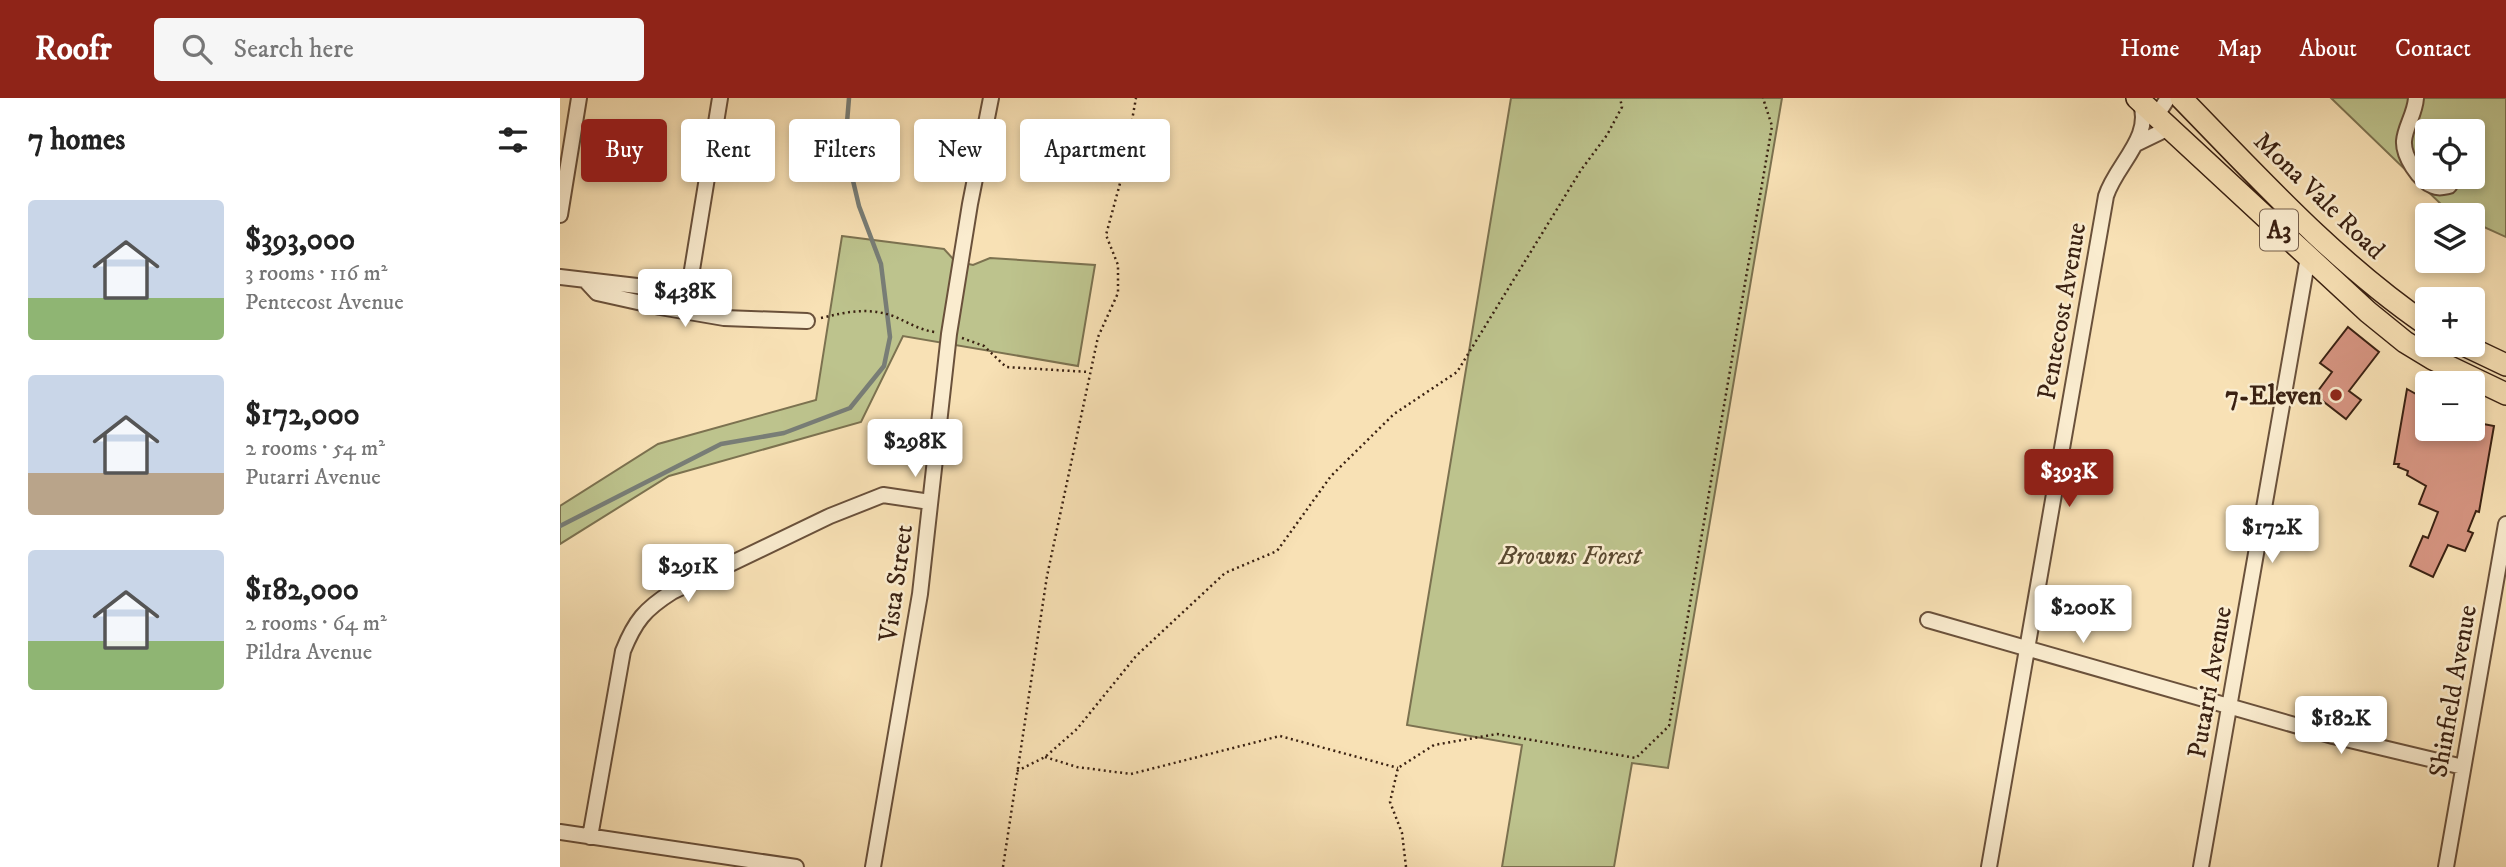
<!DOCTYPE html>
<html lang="en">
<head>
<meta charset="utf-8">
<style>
  body { margin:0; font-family:"IM FELL DW Pica",serif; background:#f6f6f6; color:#222; height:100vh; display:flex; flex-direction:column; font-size:26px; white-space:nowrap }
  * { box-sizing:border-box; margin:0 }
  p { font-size:23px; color:#767676 }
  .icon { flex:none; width:38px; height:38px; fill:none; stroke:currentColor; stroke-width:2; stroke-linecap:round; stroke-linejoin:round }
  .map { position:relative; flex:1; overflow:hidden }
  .sheet { display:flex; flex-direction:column; background:#fff; width:560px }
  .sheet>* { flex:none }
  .hud { position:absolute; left:21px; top:21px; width:665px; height:63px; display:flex; gap:14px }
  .controls { position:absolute; left:1855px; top:21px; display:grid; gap:14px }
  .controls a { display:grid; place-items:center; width:70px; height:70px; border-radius:7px; background:#fff; box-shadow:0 4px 10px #0003; font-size:35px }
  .price { position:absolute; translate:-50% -60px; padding:0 16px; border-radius:7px; background:#fff; color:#222; font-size:23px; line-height:46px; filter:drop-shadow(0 2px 4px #0008) }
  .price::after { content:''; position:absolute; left:50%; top:42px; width:21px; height:16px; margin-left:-10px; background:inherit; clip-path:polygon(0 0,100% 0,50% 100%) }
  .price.on { background:#8f2418; color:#fff }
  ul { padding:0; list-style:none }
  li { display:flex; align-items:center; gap:21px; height:175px; padding:0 28px }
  li span { display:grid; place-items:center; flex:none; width:196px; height:140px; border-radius:7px; color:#555 }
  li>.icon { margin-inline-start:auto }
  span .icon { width:84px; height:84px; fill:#fffc; stroke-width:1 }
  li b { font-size:30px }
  h2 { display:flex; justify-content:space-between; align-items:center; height:84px; padding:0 28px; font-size:30px }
  .chip { padding:0 24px; border-radius:7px; background:#fff; box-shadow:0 4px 10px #0003; font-size:24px; line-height:63px }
  .chip.on { background:#8f2418; color:#fff }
  header { display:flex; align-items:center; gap:42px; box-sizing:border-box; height:98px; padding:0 35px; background:#8f2418; color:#fff }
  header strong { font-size:33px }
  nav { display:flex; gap:38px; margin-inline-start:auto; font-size:24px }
  .search { width:490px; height:63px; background:#f6f6f6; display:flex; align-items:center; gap:18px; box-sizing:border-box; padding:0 24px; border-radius:7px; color:#767676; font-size:26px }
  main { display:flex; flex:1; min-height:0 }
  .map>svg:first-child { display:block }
  .green { fill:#bdc38d; stroke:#7c7250; stroke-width:2; fill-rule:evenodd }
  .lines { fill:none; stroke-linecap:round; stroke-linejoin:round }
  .stream { stroke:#787d76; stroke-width:4.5 }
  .building { fill:#d79582; stroke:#3a2112; stroke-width:2 }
  .minor-casing { stroke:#6a513b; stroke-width:18 }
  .highway-casing { stroke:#3a2112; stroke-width:24 }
  .path { stroke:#3a2112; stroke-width:2.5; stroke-dasharray:2 3.5; stroke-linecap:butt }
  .minor { stroke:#faeccf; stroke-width:14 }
  .highway { stroke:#f8e1b5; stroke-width:21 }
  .poi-dot { fill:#8f2418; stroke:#faeccf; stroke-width:2.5 }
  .labels { text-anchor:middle; stroke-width:5; stroke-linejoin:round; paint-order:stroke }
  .shield { fill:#faeccf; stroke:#745e4b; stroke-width:2 }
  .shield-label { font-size:24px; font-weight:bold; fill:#3a2112 }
  .street-label { font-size:26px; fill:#3a2112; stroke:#faeccf }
  .poi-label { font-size:26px; font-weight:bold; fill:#3a2112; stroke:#faeccf; text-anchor:end }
  .park-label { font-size:26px; font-style:italic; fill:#5b4a31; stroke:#faeccf }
</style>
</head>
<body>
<header>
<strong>Roofr</strong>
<div class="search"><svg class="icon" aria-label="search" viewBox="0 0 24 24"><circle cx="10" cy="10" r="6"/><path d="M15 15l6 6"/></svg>Search here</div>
<nav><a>Home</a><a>Map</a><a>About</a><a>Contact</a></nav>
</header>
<main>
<section class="sheet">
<h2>7 homes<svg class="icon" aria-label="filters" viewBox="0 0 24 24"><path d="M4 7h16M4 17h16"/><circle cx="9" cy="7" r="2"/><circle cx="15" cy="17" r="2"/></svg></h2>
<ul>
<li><span style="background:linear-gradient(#c9d6e8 70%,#8fb573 0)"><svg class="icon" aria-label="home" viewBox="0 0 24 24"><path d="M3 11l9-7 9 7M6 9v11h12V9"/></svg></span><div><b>$393,000</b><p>3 rooms · 116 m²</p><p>Pentecost Avenue</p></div></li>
<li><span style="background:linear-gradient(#c9d6e8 70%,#b9a48a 0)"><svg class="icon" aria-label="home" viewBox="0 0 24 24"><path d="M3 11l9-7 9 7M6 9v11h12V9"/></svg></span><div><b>$172,000</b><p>2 rooms · 54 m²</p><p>Putarri Avenue</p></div></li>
<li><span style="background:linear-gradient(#c9d6e8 65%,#8fb573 0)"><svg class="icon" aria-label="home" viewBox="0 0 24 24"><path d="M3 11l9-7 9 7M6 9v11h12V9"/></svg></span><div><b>$182,000</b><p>2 rooms · 64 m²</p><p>Pildra Avenue</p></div></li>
</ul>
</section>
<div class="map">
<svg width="1946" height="769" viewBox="0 0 1946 769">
  <rect width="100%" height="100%" fill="#f8e1b5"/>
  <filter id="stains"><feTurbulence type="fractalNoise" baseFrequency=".00286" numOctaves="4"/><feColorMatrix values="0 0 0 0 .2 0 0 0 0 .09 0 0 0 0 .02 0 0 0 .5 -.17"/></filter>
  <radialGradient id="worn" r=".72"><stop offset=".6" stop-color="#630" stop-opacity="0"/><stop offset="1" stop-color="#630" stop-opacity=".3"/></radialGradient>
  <path class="green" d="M951,0H1222L1108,670L1072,665L1054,769H942L962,647L847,627Z
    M1771,0H1946V139L1913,124V117H1899L1887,112ZM1867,33H1913V79H1867Z
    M282,138L384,151L395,163L413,167L430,160L535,167L518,268L343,238L301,324L109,378L0,446V408L98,346L256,302Z"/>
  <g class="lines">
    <path class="stream" d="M0,428L161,346L224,335L290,310L324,268L330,239L321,166L299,108L285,49L289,0"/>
  </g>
  <path class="building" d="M1788,229L1819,254L1789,293L1801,302L1786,321L1755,297L1772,274L1760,265Z
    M1847,291L1863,300L1862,308L1867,309V331H1913V324L1934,328L1919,414L1916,413L1908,433L1913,435L1905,453L1888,447L1873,479L1850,468L1863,438L1868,440L1878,414L1859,406L1866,388L1847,377L1848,373L1838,369L1839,366H1834Z"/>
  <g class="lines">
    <defs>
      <path id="minor" d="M1856,0C1855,16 1845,29 1844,43C1843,58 1859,83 1873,88C1879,91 1884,89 1889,88L1895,79
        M1597,17L1608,0
        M1576,46L1611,29
        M0,117L19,0
        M0,179L111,192L119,189L131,178L160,0
        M25,182L37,195L100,209L164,220L247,223
        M1368,522L1773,638L1903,669
        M0,734L236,769
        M30,739L63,553C75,523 85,511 112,494L270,418L323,397L370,404
        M313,769L360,496L389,236L410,106L431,0
        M1429,769L1546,98C1556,66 1594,39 1580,3
        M1641,769L1748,159
        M1886,769L1946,426"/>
      <path id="highway" d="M1577,0L1808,214L1845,244L1873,261L1946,296
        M1621,0C1699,80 1775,164 1867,227
        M1904,247L1946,267"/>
    </defs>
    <use href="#minor" class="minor-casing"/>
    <use href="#highway" class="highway-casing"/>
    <path class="path" d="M261,220C286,214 308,209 333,218C348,224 359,232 375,234
      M402,240L424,248L446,269L529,274
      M485,659L517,669L571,676L720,638L838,670
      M457,673L485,659L517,631L576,558L665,475L717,453L771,378L834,316L897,274L1021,72L1047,37L1062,9L1060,0
      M443,769L487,478L538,239L558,195V167L546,137L562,78L576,0
      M846,769L842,735L830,704L838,670L874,647L937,636L1076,660L1109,628L1212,28L1203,0"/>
    <use href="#minor" class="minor"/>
    <use href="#highway" class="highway"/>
  </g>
  <circle class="poi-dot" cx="1776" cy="297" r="7"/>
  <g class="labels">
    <rect class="shield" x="1700" y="111.5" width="38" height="41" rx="5"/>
    <g class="shield-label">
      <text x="1719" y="140">A3</text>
    </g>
    <g class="street-label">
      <text transform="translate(1760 97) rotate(44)" y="9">Mona Vale Road</text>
      <text transform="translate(1501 213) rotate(-80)" y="9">Pentecost Avenue</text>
      <text transform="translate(335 485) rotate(-82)" y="9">Vista Street</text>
      <text transform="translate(1649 584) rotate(-80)" y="9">Putarri Avenue</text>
      <text transform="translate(1892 593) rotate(-80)" y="9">Shinfield Avenue</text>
    </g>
    <g class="poi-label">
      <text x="1762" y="306">7-Eleven</text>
    </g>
    <g class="park-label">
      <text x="1010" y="466">Browns Forest</text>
    </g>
  </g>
  <rect width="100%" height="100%" filter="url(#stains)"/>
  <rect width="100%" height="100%" fill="url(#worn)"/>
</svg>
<div class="controls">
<a><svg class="icon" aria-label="locate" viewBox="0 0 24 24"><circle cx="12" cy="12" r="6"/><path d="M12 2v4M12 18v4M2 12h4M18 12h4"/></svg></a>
<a><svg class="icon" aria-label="layers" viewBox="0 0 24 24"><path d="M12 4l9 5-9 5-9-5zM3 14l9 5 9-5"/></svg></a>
<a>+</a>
<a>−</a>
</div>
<b class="price" style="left:125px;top:231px">$438K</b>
<b class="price" style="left:355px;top:381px">$298K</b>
<b class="price on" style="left:1509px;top:411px">$393K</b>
<b class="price" style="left:1712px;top:467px">$172K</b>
<b class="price" style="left:128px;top:506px">$291K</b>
<b class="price" style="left:1523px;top:547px">$200K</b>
<b class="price" style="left:1781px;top:658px">$182K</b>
<div class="hud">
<a class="chip on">Buy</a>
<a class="chip">Rent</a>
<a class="chip">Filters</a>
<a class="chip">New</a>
<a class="chip">Apartment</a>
</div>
</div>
</main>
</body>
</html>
